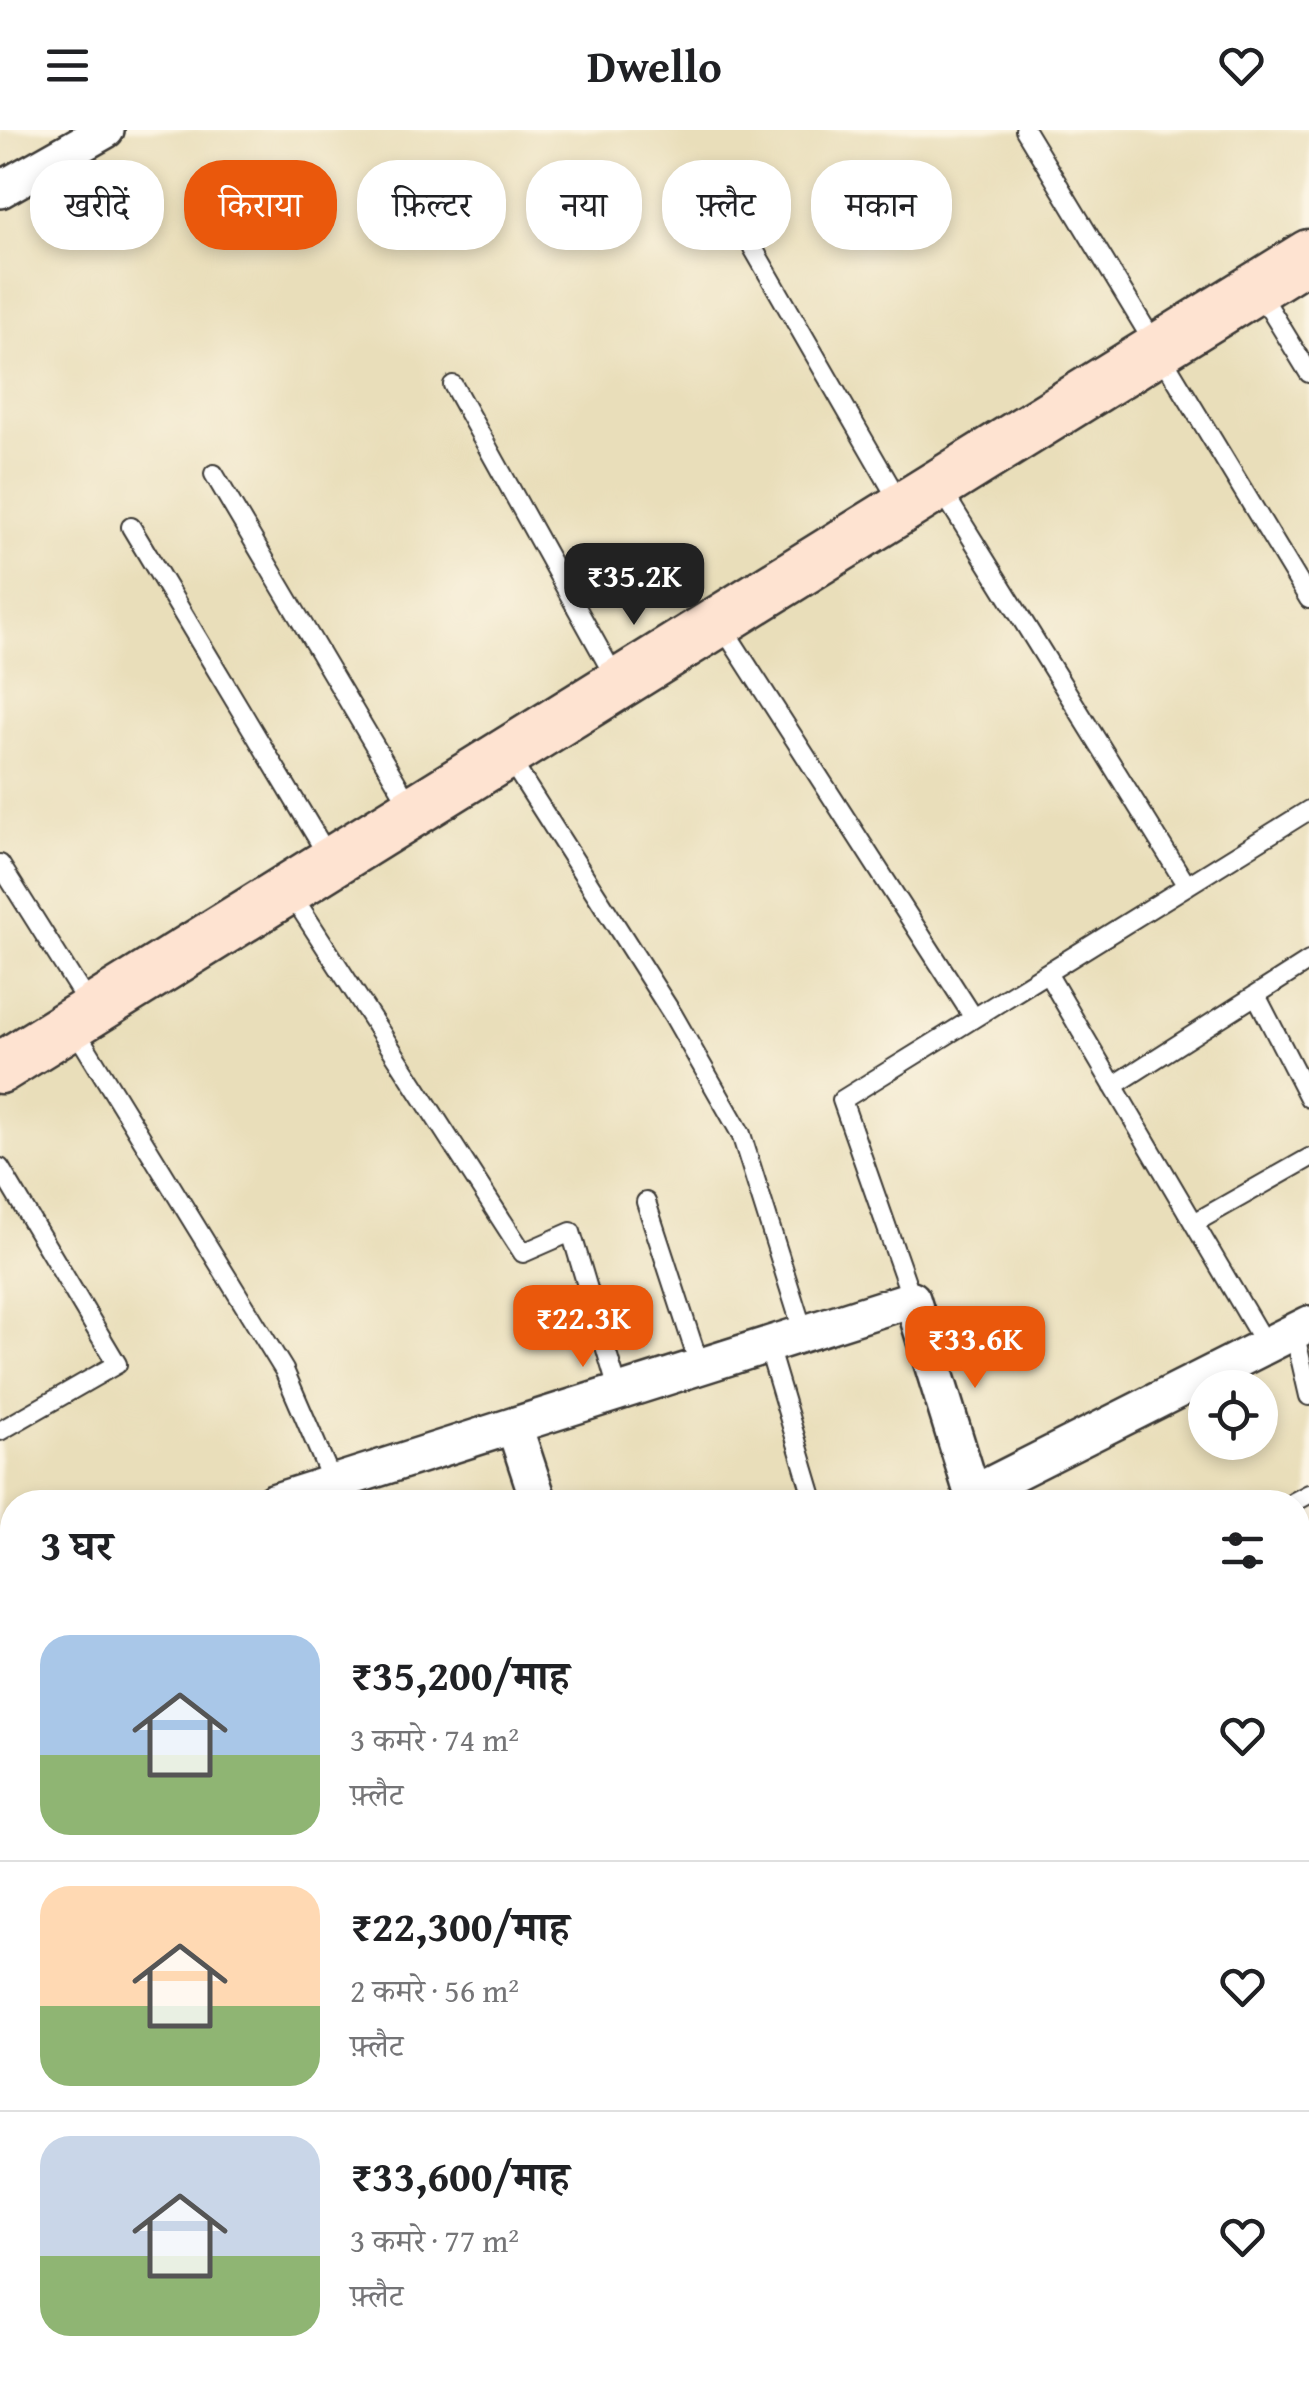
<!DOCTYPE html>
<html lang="hi">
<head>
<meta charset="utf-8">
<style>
  body { margin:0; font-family:"Gentium Book Plus","Noto Serif Devanagari",serif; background:#f2f2f2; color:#202124; height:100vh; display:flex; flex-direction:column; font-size:38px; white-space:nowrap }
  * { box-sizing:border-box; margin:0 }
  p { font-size:32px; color:#757577 }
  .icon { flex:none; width:55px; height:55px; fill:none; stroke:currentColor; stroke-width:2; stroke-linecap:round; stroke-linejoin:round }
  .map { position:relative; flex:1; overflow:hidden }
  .side { position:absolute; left:0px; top:1360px; width:1310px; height:892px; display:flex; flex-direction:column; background:#fff; border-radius:40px 40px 0 0; box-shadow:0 5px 15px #0003 }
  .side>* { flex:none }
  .guide { position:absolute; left:30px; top:30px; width:1250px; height:90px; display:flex; gap:20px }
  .fabs { position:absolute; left:1188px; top:1240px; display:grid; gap:20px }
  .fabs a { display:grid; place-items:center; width:90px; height:90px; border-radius:50%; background:#fff; box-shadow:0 5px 15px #0003; font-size:50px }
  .price { position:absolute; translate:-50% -85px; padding:0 22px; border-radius:20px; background:#ea580c; color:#fff; font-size:32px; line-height:65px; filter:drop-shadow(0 2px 5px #0008) }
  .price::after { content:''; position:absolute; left:50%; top:60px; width:30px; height:22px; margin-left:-15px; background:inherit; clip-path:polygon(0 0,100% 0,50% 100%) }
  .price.on { background:#222; color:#fff }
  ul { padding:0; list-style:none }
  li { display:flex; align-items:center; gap:30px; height:250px; padding:0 40px }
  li+li { border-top:2px solid #e0e0e0 }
  li span { display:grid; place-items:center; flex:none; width:280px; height:200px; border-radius:30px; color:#555 }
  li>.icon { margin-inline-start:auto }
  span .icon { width:120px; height:120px; fill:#fffc; stroke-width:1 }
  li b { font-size:42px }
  h2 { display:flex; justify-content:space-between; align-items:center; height:120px; padding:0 40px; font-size:42px }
  .tag { padding:0 35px; border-radius:40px; background:#fff; box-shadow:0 5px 15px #0003; font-size:35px; line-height:90px }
  .tag.on { background:#ea580c; color:#fff }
  header { display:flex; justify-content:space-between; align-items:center; height:130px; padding:0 40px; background:#fff; font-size:45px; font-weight:600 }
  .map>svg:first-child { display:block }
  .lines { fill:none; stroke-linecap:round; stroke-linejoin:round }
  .lane-casing { stroke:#3b3934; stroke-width:22 }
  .street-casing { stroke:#3b3934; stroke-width:40 }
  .secondary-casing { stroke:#3b3934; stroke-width:55 }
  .lane { stroke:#fff; stroke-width:18 }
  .street { stroke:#fff; stroke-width:35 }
  .secondary { stroke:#fee3d1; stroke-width:50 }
</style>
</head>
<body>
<header><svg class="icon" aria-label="menu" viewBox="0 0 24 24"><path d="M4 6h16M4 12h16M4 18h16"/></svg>Dwello<svg class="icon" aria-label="heart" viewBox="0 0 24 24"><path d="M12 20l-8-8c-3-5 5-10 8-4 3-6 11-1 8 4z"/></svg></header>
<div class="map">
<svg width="1309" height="2251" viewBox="0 0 1309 2251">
  <rect width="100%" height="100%" fill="#fcf5e5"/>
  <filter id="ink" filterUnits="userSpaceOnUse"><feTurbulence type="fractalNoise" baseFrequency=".01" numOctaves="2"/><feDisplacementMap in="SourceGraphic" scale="20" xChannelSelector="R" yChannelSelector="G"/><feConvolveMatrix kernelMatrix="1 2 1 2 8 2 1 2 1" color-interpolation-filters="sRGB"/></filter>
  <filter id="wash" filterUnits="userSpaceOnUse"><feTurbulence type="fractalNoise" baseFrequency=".0048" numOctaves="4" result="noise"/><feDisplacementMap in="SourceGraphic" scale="40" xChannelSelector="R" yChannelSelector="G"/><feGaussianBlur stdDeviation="2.25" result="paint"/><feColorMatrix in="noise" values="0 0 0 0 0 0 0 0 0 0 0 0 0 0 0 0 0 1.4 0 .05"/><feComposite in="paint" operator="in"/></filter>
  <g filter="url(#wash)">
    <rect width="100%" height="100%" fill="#e9deba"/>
  </g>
  <g filter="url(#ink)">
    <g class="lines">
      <defs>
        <path id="lane" d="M1025,0L1309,469
          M753,118L900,373
          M1257,158L1309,243
          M453,255L616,549
          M214,344L411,677
          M940,357L1187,756
          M131,397L331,731
          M720,493L974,888
          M508,626L673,885L741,1004L804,1204
          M0,734L90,877
          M290,762L523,1123L571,1102L619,1263
          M1047,843L1266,1216
          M1256,865L1309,968
          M74,898L284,1240L333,1353
          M1113,956L1309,831
          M0,1038L117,1234L0,1301
          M646,1072L700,1237
          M1194,1093L1309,1028
          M912,1169L842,970L1309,680
          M1294,1201L1309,1266
          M768,1216L813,1367
          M1294,1372L1309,1364
          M1298,1531L1309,1527
          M1298,1670L1309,1666
          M0,1692L12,1685
          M1298,1788L1309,1784
          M0,1939L12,1977
          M1298,2059L1309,2055
          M0,2068L12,2065
          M1298,2150L1309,2147
          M0,2203L12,2199
          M99,2240L102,2251
          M222,2240L226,2251
          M374,2240L378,2251
          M691,2240L694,2251
          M263,2251L301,2240
          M1000,2251L1037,2240"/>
        <path id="street" d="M0,60L106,0
          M514,1296L539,1372
          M972,1364L1309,1194
          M273,1372L912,1169L975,1372
          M0,1513L12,1506
          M523,2240L526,2251
          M1239,2240L1242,2251"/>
        <path id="secondary" d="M0,938L1309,125"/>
      </defs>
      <use href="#lane" class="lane-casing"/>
      <use href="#street" class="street-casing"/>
      <use href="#secondary" class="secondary-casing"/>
      <use href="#lane" class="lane"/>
      <use href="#street" class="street"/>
      <use href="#secondary" class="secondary"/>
    </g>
  </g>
</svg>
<div class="fabs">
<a><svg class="icon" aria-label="locate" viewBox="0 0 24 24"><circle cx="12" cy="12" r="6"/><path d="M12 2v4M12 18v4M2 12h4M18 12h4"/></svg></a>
</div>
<b class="price on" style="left:634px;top:498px">₹35.2K</b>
<b class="price" style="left:583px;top:1240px">₹22.3K</b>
<b class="price" style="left:975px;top:1261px">₹33.6K</b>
<div class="guide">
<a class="tag">खरीदें</a>
<a class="tag on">किराया</a>
<a class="tag">फ़िल्टर</a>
<a class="tag">नया</a>
<a class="tag">फ़्लैट</a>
<a class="tag">मकान</a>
</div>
<section class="side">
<h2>3 घर<svg class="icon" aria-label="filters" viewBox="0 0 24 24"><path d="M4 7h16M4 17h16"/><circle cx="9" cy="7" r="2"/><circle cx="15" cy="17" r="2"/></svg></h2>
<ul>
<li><span style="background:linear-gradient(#a9c7e8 60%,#8fb573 0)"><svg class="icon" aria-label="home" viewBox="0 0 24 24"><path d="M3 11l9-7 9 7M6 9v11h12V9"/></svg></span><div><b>₹35,200/माह</b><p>3 कमरे · 74 m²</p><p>फ़्लैट</p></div><svg class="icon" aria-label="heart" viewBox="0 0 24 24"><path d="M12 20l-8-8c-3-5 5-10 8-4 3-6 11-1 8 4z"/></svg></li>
<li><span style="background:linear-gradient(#ffd9b3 60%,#8fb573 0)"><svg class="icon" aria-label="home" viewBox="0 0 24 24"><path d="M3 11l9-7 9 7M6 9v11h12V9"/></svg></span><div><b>₹22,300/माह</b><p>2 कमरे · 56 m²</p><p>फ़्लैट</p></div><svg class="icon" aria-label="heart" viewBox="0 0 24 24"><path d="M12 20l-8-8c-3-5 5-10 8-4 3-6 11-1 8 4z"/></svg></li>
<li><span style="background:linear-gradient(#c9d6e8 60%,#8fb573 0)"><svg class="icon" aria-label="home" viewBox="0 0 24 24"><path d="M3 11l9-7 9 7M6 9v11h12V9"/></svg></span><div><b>₹33,600/माह</b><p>3 कमरे · 77 m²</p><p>फ़्लैट</p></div><svg class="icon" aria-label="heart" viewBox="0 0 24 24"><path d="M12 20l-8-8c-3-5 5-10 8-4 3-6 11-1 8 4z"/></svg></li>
</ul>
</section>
</div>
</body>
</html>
